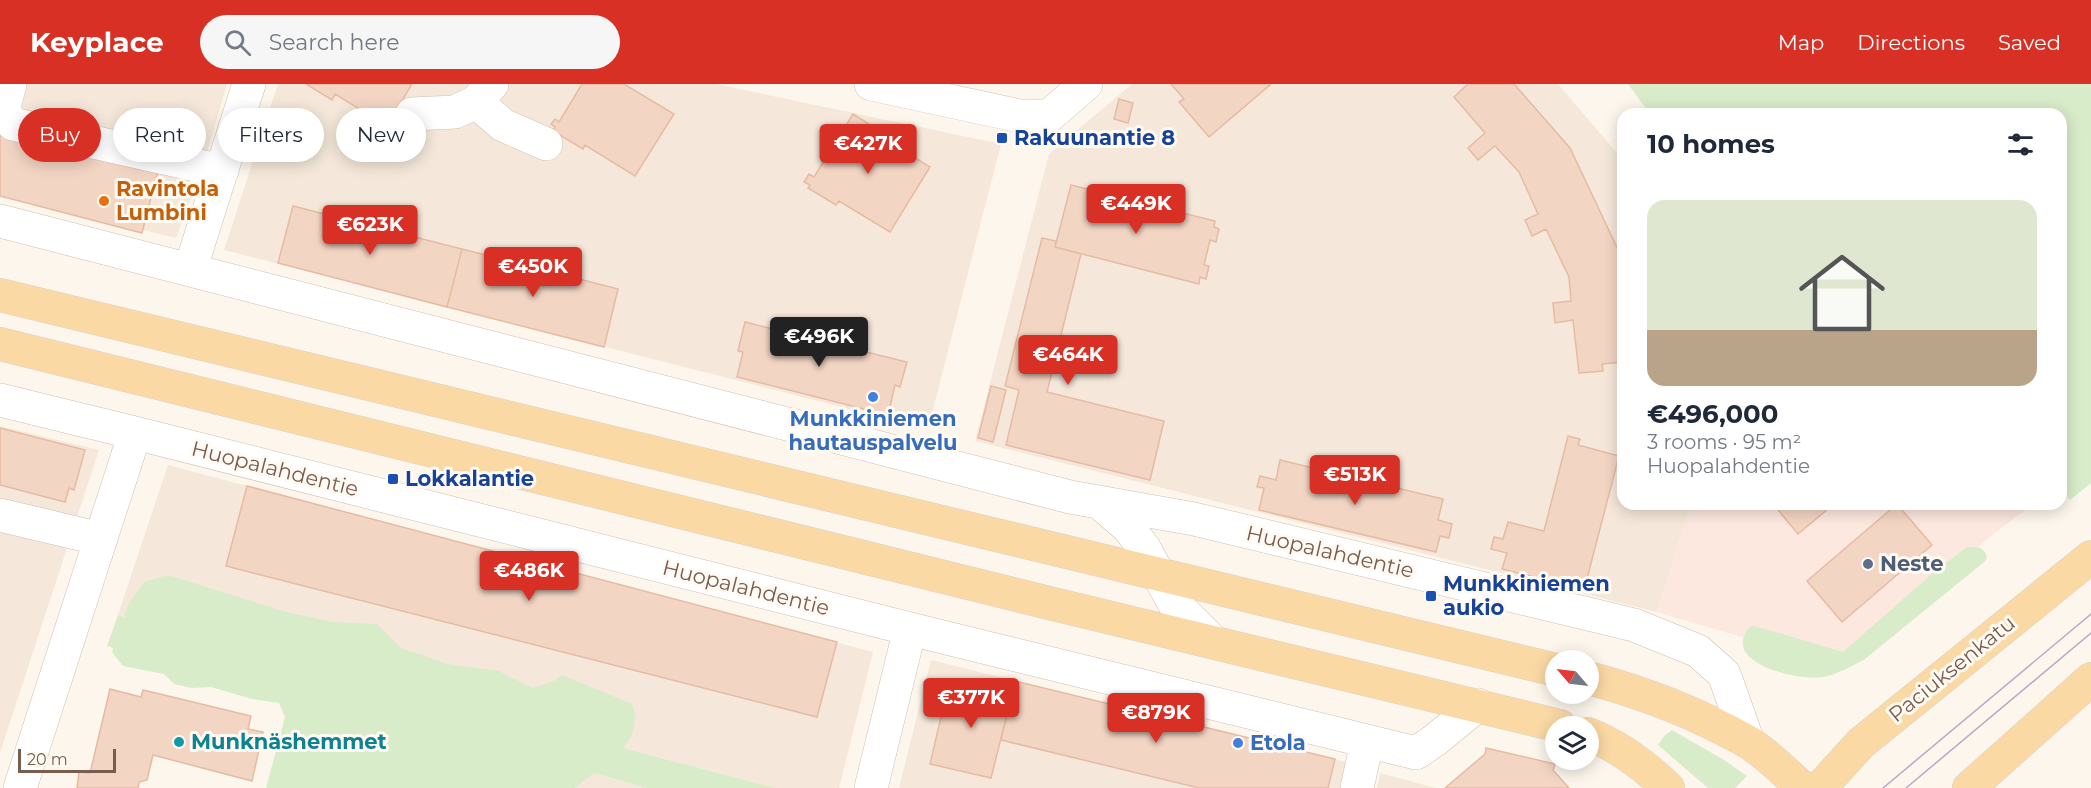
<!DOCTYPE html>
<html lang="en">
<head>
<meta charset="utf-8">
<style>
  body { margin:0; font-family:Montserrat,sans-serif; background:#f6f6f7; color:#1f2937; height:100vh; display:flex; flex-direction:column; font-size:22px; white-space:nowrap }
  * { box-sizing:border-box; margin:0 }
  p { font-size:20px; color:#747a83 }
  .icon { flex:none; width:33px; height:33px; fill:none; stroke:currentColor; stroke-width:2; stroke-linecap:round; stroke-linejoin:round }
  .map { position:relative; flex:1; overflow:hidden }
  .details { position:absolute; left:1617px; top:24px; width:450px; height:402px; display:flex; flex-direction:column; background:#fff; border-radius:18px; box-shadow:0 3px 15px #0003 }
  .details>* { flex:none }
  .top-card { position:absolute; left:18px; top:24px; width:570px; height:54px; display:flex; gap:12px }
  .needle { width:39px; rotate:298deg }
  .buttons { position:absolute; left:1545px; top:566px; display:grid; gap:12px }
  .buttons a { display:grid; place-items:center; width:54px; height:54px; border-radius:50%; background:#fff; box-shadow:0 3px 15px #0003; font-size:30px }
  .scale { position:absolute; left:18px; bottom:15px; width:98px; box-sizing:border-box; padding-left:6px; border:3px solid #7a5c4d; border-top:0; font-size:16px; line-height:21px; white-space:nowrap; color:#7a5c4d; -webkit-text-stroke:4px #fffaf3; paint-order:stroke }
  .price { position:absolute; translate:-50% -51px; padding:0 14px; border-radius:6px; background:#d93025; color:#fff; font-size:20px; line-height:39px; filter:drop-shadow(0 2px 3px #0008) }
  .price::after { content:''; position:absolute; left:50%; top:36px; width:18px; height:14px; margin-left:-9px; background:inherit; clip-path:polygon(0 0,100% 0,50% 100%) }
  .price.selected { background:#222; color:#fff }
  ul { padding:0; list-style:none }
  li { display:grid; align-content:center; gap:12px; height:318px; padding:0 30px }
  li span { display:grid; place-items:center; height:186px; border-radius:18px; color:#555 }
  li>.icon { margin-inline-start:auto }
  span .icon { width:108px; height:108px; fill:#fffc; stroke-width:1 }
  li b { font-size:26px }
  h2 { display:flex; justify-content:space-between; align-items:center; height:72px; padding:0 30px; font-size:26px }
  .tag { padding:0 21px; border-radius:27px; background:#fff; box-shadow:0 3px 15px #0003; font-size:21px; line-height:54px }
  .tag.selected { background:#d93025; color:#fff }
  header { display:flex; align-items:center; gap:36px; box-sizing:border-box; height:84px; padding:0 30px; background:#d93025; color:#fff }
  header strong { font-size:28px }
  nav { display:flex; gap:33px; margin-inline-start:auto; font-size:21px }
  .search { width:420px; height:54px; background:#f6f6f7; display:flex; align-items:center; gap:15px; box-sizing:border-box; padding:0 21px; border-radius:33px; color:#747a83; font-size:22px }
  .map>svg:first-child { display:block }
  .residential { fill:#f5e8da }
  .commercial { fill:#fde8e0 }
  .green { fill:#d8ecc9 }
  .building { fill:#f3d5c3; stroke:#e6bba3; stroke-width:1.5 }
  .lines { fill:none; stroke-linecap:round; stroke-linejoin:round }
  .minor-casing { stroke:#d1beb0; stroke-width:34 }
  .major-casing { stroke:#dad1cd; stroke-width:34 }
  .minor { stroke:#fff; stroke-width:33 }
  .major { stroke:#fbd9a5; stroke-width:33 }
  .tram { stroke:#b9a8c9; stroke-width:1.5 }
  .transit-dot { fill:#1a4fb4; stroke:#fffaf3; stroke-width:2 }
  .food-dot { fill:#e8710a; stroke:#fffaf3; stroke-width:2 }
  .shop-dot { fill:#3f7fe0; stroke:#fffaf3; stroke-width:2 }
  .service-dot { fill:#5c6f8a; stroke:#fffaf3; stroke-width:2 }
  .culture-dot { fill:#0f9aa8; stroke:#fffaf3; stroke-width:2 }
  .labels { text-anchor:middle; stroke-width:6; stroke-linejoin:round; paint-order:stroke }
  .transit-label { font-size:21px; font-weight:bold; fill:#164399; stroke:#fffaf3; text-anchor:start }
  .food-label { font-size:21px; font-weight:bold; fill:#c56008; stroke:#fffaf3; text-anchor:start }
  .shop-label { font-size:21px; font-weight:bold; fill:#366cbe; stroke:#fffaf3 }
  .street-label { font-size:21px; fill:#7a5c4d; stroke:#fffaf3 }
  .service-label { font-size:21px; font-weight:bold; fill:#4e5e75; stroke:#fffaf3; text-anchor:start }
  .culture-label { font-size:21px; font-weight:bold; fill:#0d838f; stroke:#fffaf3; text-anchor:start }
</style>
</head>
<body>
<header>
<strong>Keyplace</strong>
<div class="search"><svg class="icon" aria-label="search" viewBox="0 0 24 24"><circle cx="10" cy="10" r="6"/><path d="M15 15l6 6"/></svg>Search here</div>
<nav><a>Map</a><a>Directions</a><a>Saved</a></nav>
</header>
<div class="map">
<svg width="2091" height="704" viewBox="0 0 2091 704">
  <rect width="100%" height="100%" fill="#fdf6ec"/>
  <path class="residential" d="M0,0H227L203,82L176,154L0,110Z
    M278,0H716L1001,60L928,345L224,166Z
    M1132,0H1558L1623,76V420H1691L1657,528L975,357L1049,70Z
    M0,342L99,366L0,669Z
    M168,381L873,568L839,704H775L118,531Z
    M931,576L1354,680L1348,704H899Z
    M594,689L647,704H575Z
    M1380,689L1436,704H1377Z"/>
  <path class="commercial" d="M1691,420H2033L1990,453L1836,581L1657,528Z"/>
  <path class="green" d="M1628,0H2091V399L2070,416L2061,404V30H1650Z
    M1967,463C1976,463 1985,462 1987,474L1984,478L1865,575C1852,582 1838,590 1823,593C1802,597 1729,582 1745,550C1748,544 1749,542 1755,542L1843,568L1934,488Z
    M168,491L286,528L333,538L377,540L401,564L448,580L499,587L533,604L554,597L562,591L632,620C638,635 634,652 623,664L775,704H647L594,689L575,704H266L285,633L279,619L252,615L211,603L192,604L174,600L164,590L123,582L112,568L113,564L107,562L118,531L124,533L129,519L144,498Z
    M1672,646L1724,676L1747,692L1735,704H1708L1658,661L1665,651Z"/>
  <path class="building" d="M306,0H412L387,42L335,10L332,16Z
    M582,0H624L674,30L635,92L585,61L583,65L553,47L555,43L551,40L555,35L559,38Z
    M1171,0H1271L1209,53L1179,18L1184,15Z
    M1468,0H1514L1570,64L1622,174L1623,278L1602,280L1603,287L1579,289L1573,236L1555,239L1553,219L1571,217L1569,193L1546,145L1532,152L1525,136L1538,130L1519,88L1495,62L1478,76L1468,64L1485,49L1454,13Z
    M1119,15L1133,19L1128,39L1114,35Z
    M853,30L880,47L877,51L930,83L890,148L839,117L836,121L808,104L810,101L804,98L809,90L814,93Z
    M0,46L158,87L142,149L0,112Z
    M1071,101L1215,137L1214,143L1219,145L1216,158L1210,156L1204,181L1209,182L1206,195L1200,193L1199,200L1055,163Z
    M293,122L462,165L447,223L278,179Z
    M1042,154L1056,157L1055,163L1081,170L1047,308L1164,337L1150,396L1006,361L1019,306L1005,302Z
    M462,165L618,205L604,263L447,223Z
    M745,238L907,278L900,303L895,301L888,331L737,293L743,268L738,267Z
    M991,302L1006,306L993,358L978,354Z
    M0,344L85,366L74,406L69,404L65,418L0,401Z
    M1568,352L1580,355L1578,361L1619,372L1584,506L1502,485L1507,469L1491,465L1494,453L1503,455L1508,438L1544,447Z
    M1280,376L1443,415L1438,436L1452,440L1449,454L1440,452L1436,468L1259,426L1264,404L1257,403L1260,392L1276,396Z
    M247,402L837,558L817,633L226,482Z
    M1773,420H1834L1798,450Z
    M1897,420L1932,461L1842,538L1807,497Z
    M950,595L1012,610L991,694L930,680Z
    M1015,597L1335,675L1328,704H1199L1001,656Z
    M110,605L141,613L143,606L251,632L248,645L263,648L252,697L153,671L147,696L139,698L138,704H77L79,688L90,689Z
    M1486,664L1555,680L1553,686L1569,704H1445L1485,670Z"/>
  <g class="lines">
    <defs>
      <path id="minor" d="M10,0L3,27L13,40L222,87
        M871,0L1020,32H1049L1086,0
        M476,18L503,41L546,60
        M412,30L455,28L476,18L492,0
        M0,137L1070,413L1194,435L1634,541L1698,567L1724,590L1748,658
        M190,186L249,0
        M0,316L135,349L910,545L1416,669L1435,656L1478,621
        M1099,418L1128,443L1144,464L1174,519L1212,557
        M0,431L101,455
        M20,704L135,349
        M871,704L910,545
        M1357,704L1367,658"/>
      <path id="major" d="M0,211L1556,586
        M0,260L1045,518L1560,642
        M1588,594C1642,608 1698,630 1746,657C1767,669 1785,689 1803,704
        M1588,650C1619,662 1644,681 1668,704
        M1820,704L1861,659L2091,473
        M1969,704L2091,595"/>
    </defs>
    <use href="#minor" class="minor-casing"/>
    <use href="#major" class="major-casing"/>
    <use href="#minor" class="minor"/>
    <use href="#major" class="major"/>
    <path class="tram" d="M1883,704L2091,530
      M1906,704L2091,549"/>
  </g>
  <g class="transit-dot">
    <rect x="996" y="48" width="12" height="12" rx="3"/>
    <rect x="387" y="389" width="12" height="12" rx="3"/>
    <rect x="1425" y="506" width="12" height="12" rx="3"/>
  </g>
  <circle class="food-dot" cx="104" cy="117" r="6"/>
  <g class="shop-dot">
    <circle cx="873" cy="313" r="6"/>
    <circle cx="1238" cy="659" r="6"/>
  </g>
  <circle class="service-dot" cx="1868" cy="480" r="6"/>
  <circle class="culture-dot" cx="179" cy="658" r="6"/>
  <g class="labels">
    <g class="transit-label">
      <text x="1014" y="61">Rakuunantie 8</text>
      <text x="405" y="402">Lokkalantie</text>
      <text x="1443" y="507">Munkkiniemen<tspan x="1443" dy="24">aukio</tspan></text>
    </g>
    <g class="food-label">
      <text x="116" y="112">Ravintola<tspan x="116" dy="24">Lumbini</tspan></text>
    </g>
    <g class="shop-label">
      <text x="873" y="342">Munkkiniemen<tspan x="873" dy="24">hautauspalvelu</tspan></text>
      <text x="1250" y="666" text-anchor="start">Etola</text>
    </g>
    <g class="street-label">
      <text transform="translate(275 385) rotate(14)" y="7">Huopalahdentie</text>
      <text transform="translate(1330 468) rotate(13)" y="7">Huopalahdentie</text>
      <text transform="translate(746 504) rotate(14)" y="7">Huopalahdentie</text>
      <text transform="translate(1952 585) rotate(-39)" y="7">Paciuksenkatu</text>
    </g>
    <g class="service-label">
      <text x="1880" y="487">Neste</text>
    </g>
    <g class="culture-label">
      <text x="191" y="665">Munknäshemmet</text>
    </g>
  </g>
</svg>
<div class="buttons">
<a><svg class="needle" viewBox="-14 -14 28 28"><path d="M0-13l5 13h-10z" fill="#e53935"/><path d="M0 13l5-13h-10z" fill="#747a83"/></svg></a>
<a><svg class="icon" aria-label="layers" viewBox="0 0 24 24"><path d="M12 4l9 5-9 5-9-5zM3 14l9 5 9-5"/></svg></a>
</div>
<div class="scale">20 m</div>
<b class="price" style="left:868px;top:91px">€427K</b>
<b class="price" style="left:1136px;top:151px">€449K</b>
<b class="price" style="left:370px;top:172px">€623K</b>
<b class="price" style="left:533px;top:214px">€450K</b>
<b class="price selected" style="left:819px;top:284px">€496K</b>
<b class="price" style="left:1068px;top:302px">€464K</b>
<b class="price" style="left:1355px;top:422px">€513K</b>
<b class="price" style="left:529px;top:518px">€486K</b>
<b class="price" style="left:971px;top:645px">€377K</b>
<b class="price" style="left:1156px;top:660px">€879K</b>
<div class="top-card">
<a class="tag selected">Buy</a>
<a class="tag">Rent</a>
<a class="tag">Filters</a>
<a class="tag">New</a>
</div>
<section class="details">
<h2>10 homes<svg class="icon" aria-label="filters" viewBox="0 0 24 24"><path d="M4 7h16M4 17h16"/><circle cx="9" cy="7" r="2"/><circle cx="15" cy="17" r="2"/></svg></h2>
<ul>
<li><span style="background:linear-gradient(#dfe7d0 70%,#b9a48a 0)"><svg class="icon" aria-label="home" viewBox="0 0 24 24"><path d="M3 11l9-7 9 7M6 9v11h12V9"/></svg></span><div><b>€496,000</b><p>3 rooms · 95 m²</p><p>Huopalahdentie</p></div></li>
</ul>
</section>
</div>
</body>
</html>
